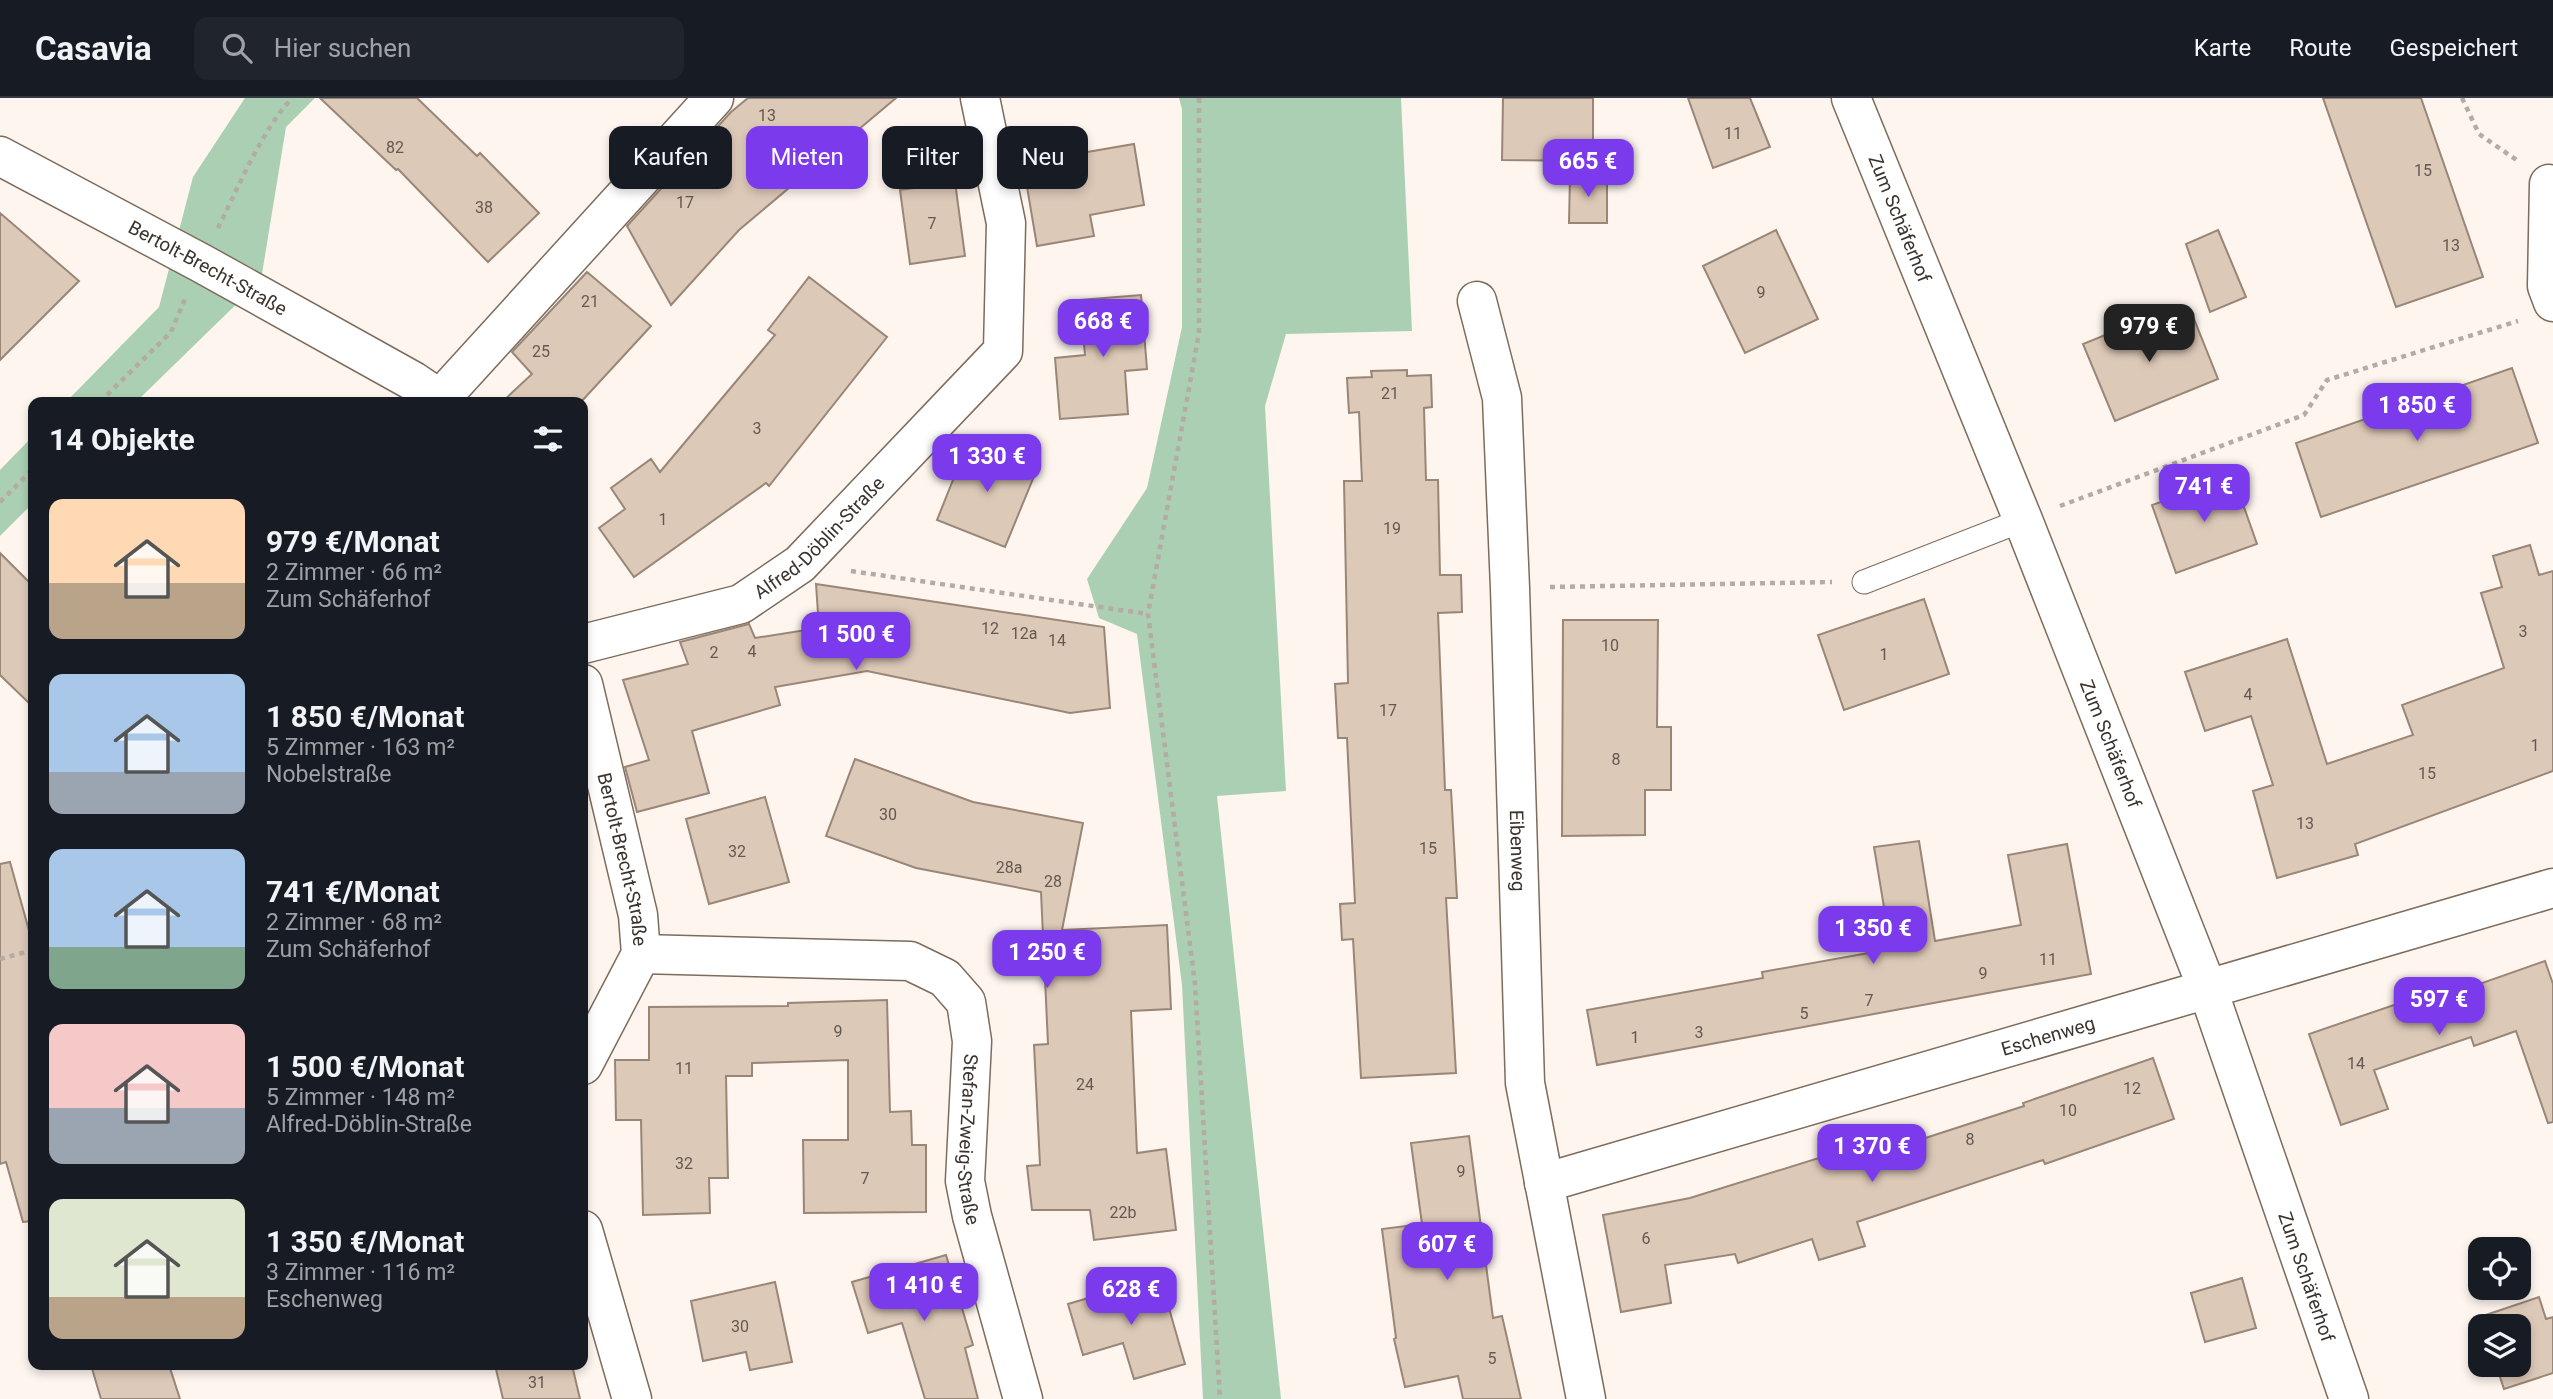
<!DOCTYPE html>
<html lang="de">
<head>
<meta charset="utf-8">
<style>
  body { margin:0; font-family:Roboto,sans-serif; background:#20242c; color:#f1f3f6; height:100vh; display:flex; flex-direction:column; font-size:26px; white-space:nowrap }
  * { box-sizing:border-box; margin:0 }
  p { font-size:23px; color:#9ea1a6 }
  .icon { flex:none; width:38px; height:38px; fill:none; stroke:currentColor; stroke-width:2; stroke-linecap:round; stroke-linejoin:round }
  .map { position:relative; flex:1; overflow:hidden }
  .panel { position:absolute; left:28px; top:299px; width:560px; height:973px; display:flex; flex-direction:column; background:#171b24; border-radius:14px; box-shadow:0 4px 10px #0003 }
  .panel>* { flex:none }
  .top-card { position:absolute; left:609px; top:28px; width:665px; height:63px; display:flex; gap:14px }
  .controls { position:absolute; left:2468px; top:1139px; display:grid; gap:14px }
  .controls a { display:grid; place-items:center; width:63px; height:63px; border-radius:14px; background:#171b24; box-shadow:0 4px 10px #0003; font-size:35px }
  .price { position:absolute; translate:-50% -60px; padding:0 16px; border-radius:14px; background:#7c3aed; color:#fff; font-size:23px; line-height:46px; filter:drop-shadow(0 2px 4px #0008) }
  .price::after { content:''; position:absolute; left:50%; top:42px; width:21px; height:16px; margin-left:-10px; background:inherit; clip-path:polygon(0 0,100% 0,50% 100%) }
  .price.on { background:#222; color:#fff }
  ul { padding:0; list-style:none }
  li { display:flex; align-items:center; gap:21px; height:175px; padding:0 21px }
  li span { display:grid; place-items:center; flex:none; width:196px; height:140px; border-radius:14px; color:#555 }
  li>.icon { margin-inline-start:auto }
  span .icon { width:84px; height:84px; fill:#fffc; stroke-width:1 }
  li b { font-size:30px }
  h2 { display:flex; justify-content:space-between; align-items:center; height:84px; padding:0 21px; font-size:30px }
  .chip { padding:0 24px; border-radius:14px; background:#171b24; box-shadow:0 4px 10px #0003; font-size:24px; line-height:63px }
  .chip.on { background:#7c3aed; color:#fff }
  header { display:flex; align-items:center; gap:42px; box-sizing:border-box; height:98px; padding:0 35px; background:#171b24; border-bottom:2px solid #363941 }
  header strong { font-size:33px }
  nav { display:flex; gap:38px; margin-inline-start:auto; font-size:24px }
  .search { width:490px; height:63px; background:#20242c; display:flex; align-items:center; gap:18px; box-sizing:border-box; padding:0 24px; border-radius:14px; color:#9ea1a6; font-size:26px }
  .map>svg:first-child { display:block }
  .green { fill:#abcfb2 }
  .building { fill:#ddc9b8; stroke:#998677; stroke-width:2 }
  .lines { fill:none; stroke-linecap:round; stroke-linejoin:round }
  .service-casing { stroke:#7d6b5c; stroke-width:25 }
  .minor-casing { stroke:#7d6b5c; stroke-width:41 }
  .path { stroke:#b3aba4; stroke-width:4.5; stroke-dasharray:5 5; stroke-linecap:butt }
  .service { stroke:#fff; stroke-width:23 }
  .minor { stroke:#fff; stroke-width:38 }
  .labels { text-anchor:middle; stroke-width:7; stroke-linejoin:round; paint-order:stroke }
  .number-label { font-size:16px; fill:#645850 }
  .street-label { font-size:19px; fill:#3b332d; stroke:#fff }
</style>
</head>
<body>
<header>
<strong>Casavia</strong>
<div class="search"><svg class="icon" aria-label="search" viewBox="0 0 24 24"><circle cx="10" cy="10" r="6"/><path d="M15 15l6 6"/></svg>Hier suchen</div>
<nav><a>Karte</a><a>Route</a><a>Gespeichert</a></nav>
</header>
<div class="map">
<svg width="2553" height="1301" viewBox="0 0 2553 1301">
  <rect width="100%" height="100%" fill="#fdf5ee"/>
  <path class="green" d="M245,0H315L286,29L261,182L136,304H66L159,209L193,79Z
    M1179,0H1401L1412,233L1286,236L1265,308L1286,693L1217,698L1281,1301H1203L1182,887L1137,536L1099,520L1087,481L1147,390L1182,229V11Z
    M33,338V405L0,438V372Z"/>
  <path class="building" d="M320,0H417L477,58L480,55L539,115L488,164L398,71L396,72Z
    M748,0H896L739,132L671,207L627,128L731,14Z
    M1503,0H1593V63L1502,62Z
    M1688,0H1750L1770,49L1713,70Z
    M2323,0H2421L2483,179L2396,209Z
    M1134,46L1144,107L1090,117L1094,138L1037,148L1023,65Z
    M1570,77H1607V125H1569Z
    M955,84L965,158L910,166L900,92Z
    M0,115L79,183L0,262Z
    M1776,132L1818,221L1745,255L1703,168Z
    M2218,132L2246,199L2210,214L2186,146Z
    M587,174L651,228L581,304H502L532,276L512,254Z
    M809,179L887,239L769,388L766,385L634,479L599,430L625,411L611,390L651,361L660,374L775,237L768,232Z
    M1141,197L1147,271L1125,273L1128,316L1060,321L1055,260L1085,257L1080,202Z
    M2159,215L2166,232L2194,221L2218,281L2115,323L2083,246Z
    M2512,270L2538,345L2321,419L2296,345Z
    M1407,272V278L1431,277L1432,309L1424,310L1426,382H1438L1440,477H1461L1462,514L1438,515L1445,692H1451L1457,800H1446L1456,975L1361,980L1353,841L1342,842L1340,806L1355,805L1347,640H1338L1335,586L1348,585L1344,383H1362L1359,314L1349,315L1347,280L1372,279L1371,273Z
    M969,342L1037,371L1005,449L937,422Z
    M2233,378L2257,446L2176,475L2152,407Z
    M2530,447L2539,477L2553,473V673L2355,746L2358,757L2277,780L2253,693L2273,687L2251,618L2205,633L2185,574L2287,541L2327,666L2413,637L2402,607L2504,570L2481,495L2502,489L2493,458Z
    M0,455L33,488V609L0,577Z
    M816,486L1104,529L1110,610L1070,615L867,573L775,589L780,607L692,633L709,695L637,714L625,669L649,662L623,582L688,566L680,544L749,526L755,540L819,530Z
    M1924,501L1949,576L1844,612L1818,537Z
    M1563,522H1658L1657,629H1671V692H1645V737L1562,738Z
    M855,661L973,704L1083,725L1062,832L1167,827L1171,911L1131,913L1137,1055L1166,1051L1176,1132L1094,1142L1090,1112H1032L1027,1068L1040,1067L1034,947L1048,946L1041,794L916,770L826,738Z
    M765,699L789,784L709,806L686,721Z
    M1919,743L1935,843L2021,827L2008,757L2067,746L2091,876L1597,967L1587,912L1763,880L1762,874L1891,851L1874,749Z
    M10,764L33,847V1123L23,1124L6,1064L0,1066V766Z
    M2545,863L2553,886V1024L2548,1025L2516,933L2474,948L2471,939L2374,972L2388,1011L2341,1027L2309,936L2394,907L2397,915Z
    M887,902L890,1014L911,1013L912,1047H926V1114L804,1115L803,1042H848V962L752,965V978H726L728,1080H709L710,1115L643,1117L641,1022H616L615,962H649V909L788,908V905Z
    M2153,960L2174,1021L2045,1066L2043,1062L1857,1124L1865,1148L1819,1162L1812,1141L1738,1165L1735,1156L1665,1167L1671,1205L1621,1214L1603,1117L1690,1100L1835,1055L1839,1068L2024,1008L2023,1005Z
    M1469,1038L1493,1220L1502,1218L1521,1301H1463L1458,1278L1405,1289L1394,1241L1396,1240L1382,1131L1422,1126L1411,1045Z
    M946,1157L973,1247L965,1250L978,1301H925L902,1225L868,1235L852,1184Z
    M1160,1179L1185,1266L1134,1281L1123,1245L1083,1257L1068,1206Z
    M2242,1180L2256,1230L2205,1244L2191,1195Z
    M775,1184L792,1264L750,1272L746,1254L703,1263L691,1203Z
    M2539,1199L2546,1221L2553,1219V1275L2504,1291L2496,1267H2518V1228H2483L2480,1219Z
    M91,1267H169L180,1301H101Z
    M495,1267H572L580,1301H503Z"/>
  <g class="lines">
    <defs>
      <path id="service" d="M1864,484L2023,422"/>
      <g id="minor">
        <path id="s1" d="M1851,0L2023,422L2208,892L2349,1301"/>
        <path id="s2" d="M0,58L201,165L413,283L444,304"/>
        <path d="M2549,86L2547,188L2553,204"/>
        <path id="s3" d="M1477,203L1502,300L1510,490L1525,985L1586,1301"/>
        <path d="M440,301L714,0"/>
        <path id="s4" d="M583,546L741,506L800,466L1003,253L1006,125L980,0"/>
        <path id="s5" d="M583,586L638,817L641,856L583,967"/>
        <path id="s6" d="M641,856L910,863L945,880L966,904L972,943L965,1083L972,1118L1023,1301"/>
        <path id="s7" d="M1544,1085L2553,790"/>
        <path d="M583,1132L632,1301"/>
      </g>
    </defs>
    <use href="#service" class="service-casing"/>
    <use href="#minor" class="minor-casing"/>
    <path class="path" d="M1199,0V235L1148,516L1195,886L1220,1301
      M2462,0L2479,36L2518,63
      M218,130C238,90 262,32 292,0
      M100,304L171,234L185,201
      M0,404L33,371
      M2060,408L2304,317L2327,282L2518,223
      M851,473L1148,516
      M1550,489L1832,484
      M0,861L33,852"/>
    <use href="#service" class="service"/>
    <use href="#minor" class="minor"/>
  </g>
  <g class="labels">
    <g class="number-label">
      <text x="767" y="23">13</text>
      <text x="1733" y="41">11</text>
      <text x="395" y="55">82</text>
      <text x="2423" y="78">15</text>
      <text x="685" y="110">17</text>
      <text x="484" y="115">38</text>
      <text x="932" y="131">7</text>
      <text x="2451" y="153">13</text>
      <text x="1761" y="200">9</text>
      <text x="590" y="209">21</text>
      <text x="541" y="259">25</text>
      <text x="1390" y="301">21</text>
      <text x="757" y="336">3</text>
      <text x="663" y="427">1</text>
      <text x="1392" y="436">19</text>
      <text x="990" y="536">12</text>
      <text x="2523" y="539">3</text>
      <text x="1024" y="541">12a</text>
      <text x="1057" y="548">14</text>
      <text x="1610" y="553">10</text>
      <text x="752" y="559">4</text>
      <text x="714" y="560">2</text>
      <text x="1884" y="562">1</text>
      <text x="2248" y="602">4</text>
      <text x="1388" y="618">17</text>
      <text x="2535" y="653">1</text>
      <text x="1616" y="667">8</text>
      <text x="2427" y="681">15</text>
      <text x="888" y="722">30</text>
      <text x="2305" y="731">13</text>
      <text x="1428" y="756">15</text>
      <text x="737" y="759">32</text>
      <text x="1009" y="775">28a</text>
      <text x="1053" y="789">28</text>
      <text x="2048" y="867">11</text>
      <text x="1983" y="881">9</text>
      <text x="1869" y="908">7</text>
      <text x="1804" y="921">5</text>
      <text x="838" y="939">9</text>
      <text x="1699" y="940">3</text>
      <text x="1635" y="945">1</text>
      <text x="2356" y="971">14</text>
      <text x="684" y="976">11</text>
      <text x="1085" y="992">24</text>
      <text x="2132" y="996">12</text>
      <text x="2068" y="1018">10</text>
      <text x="1970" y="1047">8</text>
      <text x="684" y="1071">32</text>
      <text x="1461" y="1079">9</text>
      <text x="865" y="1086">7</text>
      <text x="1123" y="1120">22b</text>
      <text x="1646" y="1146">6</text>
      <text x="740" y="1234">30</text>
      <text x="1492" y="1266">5</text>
      <text x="537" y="1290">31</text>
    </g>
    <g class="street-label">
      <text dy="7" stroke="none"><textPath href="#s1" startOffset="130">Zum Schäferhof</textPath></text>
      <text dy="7" stroke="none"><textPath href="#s2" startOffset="236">Bertolt-Brecht-Straße</textPath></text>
      <text dy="7" stroke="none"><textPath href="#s4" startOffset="266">Alfred-Döblin-Straße</textPath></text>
      <text dy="7" stroke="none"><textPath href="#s1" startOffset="696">Zum Schäferhof</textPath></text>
      <text dy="7" stroke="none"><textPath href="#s3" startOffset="553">Eibenweg</textPath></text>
      <text dy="7" stroke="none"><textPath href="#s5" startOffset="180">Bertolt-Brecht-Straße</textPath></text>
      <text dy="7" stroke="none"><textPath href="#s7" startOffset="525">Eschenweg</textPath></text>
      <text dy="7" stroke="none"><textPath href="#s6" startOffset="478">Stefan-Zweig-Straße</textPath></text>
      <text dy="7" stroke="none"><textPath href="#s1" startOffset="1264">Zum Schäferhof</textPath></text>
    </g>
  </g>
</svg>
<div class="controls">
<a><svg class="icon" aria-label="locate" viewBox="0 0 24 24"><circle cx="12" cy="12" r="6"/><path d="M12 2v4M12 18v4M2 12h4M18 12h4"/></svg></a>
<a><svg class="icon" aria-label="layers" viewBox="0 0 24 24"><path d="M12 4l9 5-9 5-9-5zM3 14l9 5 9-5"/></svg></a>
</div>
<b class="price" style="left:1588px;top:101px">665 €</b>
<b class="price" style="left:1103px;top:261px">668 €</b>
<b class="price on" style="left:2149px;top:266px">979 €</b>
<b class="price" style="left:2417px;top:345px">1 850 €</b>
<b class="price" style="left:987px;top:396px">1 330 €</b>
<b class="price" style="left:2204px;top:426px">741 €</b>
<b class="price" style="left:856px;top:574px">1 500 €</b>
<b class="price" style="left:1873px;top:868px">1 350 €</b>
<b class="price" style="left:1047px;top:892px">1 250 €</b>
<b class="price" style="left:2439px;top:939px">597 €</b>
<b class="price" style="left:1872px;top:1086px">1 370 €</b>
<b class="price" style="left:1447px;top:1184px">607 €</b>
<b class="price" style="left:924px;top:1225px">1 410 €</b>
<b class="price" style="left:1131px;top:1229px">628 €</b>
<div class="top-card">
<a class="chip">Kaufen</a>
<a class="chip on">Mieten</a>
<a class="chip">Filter</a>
<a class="chip">Neu</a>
</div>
<section class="panel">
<h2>14 Objekte<svg class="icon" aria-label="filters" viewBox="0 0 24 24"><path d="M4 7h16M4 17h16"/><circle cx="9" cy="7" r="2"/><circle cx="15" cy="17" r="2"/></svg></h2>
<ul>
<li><span style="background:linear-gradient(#ffd9b3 60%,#b9a48a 0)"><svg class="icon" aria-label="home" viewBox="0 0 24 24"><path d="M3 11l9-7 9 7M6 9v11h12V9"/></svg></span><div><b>979 €/Monat</b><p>2 Zimmer · 66 m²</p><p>Zum Schäferhof</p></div></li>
<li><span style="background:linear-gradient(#a9c7e8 70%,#9aa5b1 0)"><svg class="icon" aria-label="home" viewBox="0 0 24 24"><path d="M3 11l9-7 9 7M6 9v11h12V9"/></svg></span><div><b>1 850 €/Monat</b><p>5 Zimmer · 163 m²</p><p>Nobelstraße</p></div></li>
<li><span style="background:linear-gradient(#a9c7e8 70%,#7fa58c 0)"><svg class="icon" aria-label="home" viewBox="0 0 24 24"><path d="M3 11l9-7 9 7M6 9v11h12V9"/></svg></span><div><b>741 €/Monat</b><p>2 Zimmer · 68 m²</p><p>Zum Schäferhof</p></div></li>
<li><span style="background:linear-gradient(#f6c9c9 60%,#9aa5b1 0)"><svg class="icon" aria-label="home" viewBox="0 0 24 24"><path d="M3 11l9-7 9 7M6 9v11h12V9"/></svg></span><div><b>1 500 €/Monat</b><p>5 Zimmer · 148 m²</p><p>Alfred-Döblin-Straße</p></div></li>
<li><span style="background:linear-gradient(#dfe7d0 70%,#b9a48a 0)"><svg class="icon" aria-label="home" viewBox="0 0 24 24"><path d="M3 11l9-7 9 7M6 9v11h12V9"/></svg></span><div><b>1 350 €/Monat</b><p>3 Zimmer · 116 m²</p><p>Eschenweg</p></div></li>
</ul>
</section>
</div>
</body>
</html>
